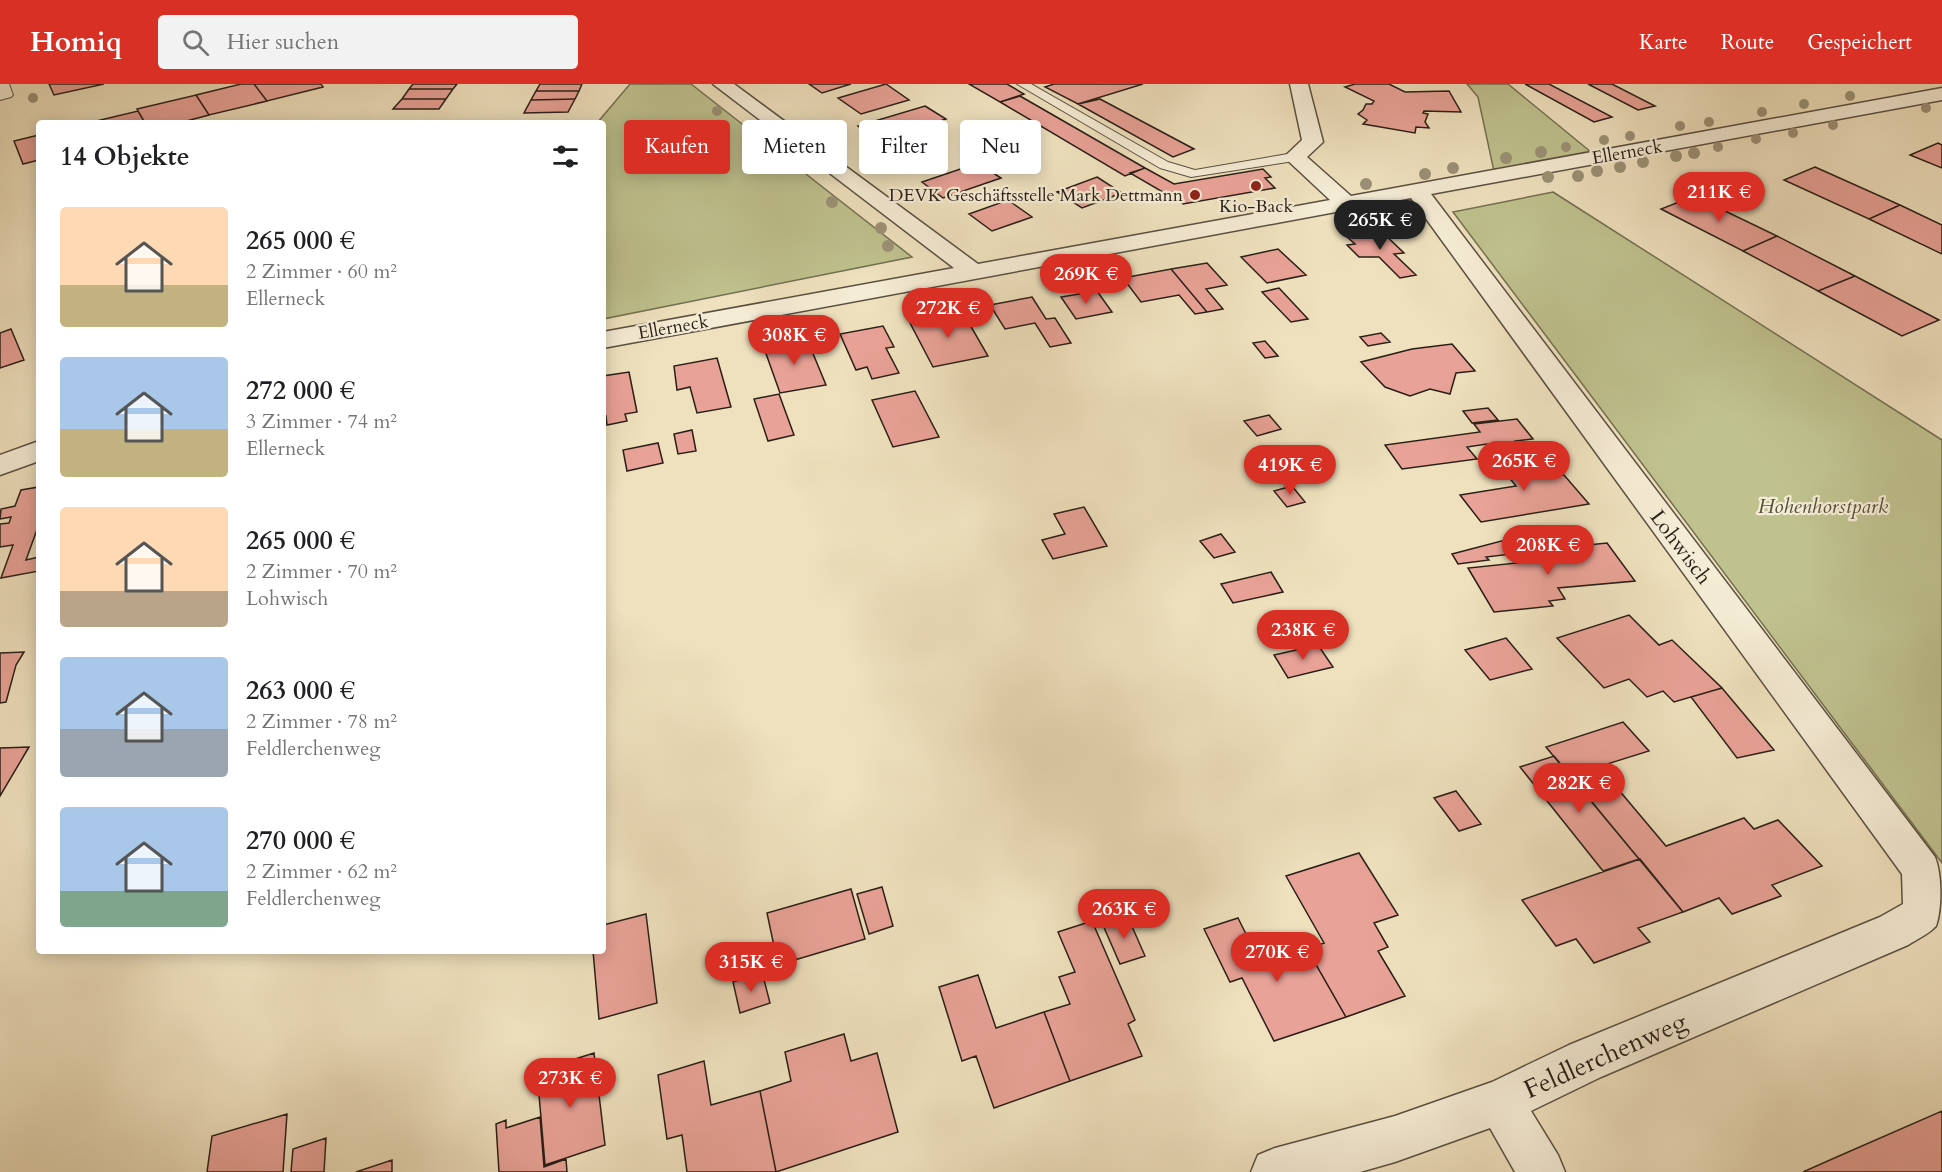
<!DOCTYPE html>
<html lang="de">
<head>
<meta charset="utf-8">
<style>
  body { margin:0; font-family:Cardo,serif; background:#f2f2f2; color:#202124; height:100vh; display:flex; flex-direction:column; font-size:22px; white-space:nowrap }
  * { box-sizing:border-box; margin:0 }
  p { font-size:20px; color:#757577 }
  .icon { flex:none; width:33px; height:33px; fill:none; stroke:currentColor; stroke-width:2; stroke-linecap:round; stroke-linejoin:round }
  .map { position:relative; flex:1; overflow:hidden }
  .drawer { position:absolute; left:36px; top:36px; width:570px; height:834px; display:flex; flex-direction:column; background:#fff; border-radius:6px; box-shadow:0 3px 15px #0003 }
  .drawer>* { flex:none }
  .banner { position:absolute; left:624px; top:36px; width:570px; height:54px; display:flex; gap:12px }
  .price { position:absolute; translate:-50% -51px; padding:0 14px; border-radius:21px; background:#d93025; color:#fff; font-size:20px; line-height:39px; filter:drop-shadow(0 2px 3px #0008) }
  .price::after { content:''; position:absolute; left:50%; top:36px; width:18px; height:14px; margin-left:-9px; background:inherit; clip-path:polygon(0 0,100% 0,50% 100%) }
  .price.current { background:#222; color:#fff }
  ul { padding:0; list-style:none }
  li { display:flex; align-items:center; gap:18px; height:150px; padding:0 24px }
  li span { display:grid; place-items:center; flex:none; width:168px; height:120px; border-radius:6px; color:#555 }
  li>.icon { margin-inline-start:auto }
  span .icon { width:72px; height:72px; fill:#fffc; stroke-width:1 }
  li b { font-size:26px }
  h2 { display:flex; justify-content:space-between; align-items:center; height:72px; padding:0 24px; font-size:26px }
  .pill { padding:0 21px; border-radius:6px; background:#fff; box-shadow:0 3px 15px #0003; font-size:21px; line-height:54px }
  .pill.current { background:#d93025; color:#fff }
  header { display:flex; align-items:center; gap:36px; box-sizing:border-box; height:84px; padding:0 30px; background:#d93025; color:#fff }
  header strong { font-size:28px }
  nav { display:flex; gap:33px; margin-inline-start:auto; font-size:21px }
  .search { width:420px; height:54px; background:#f2f2f2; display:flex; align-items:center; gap:15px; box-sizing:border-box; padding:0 21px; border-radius:6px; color:#757577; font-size:22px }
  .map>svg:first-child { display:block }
  .green { fill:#bfc18e; stroke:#747052; stroke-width:1.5 }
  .building { fill:#e9a297; stroke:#291f17; stroke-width:1.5 }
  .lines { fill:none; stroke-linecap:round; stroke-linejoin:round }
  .lane-casing { stroke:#5a5041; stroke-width:2 }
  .street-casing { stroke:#5a5041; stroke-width:3 }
  .lane { fill:#f5ecd5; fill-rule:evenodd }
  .street { fill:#f5ecd5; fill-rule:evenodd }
  .tree { fill:#9b9176 }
  .poi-dot { fill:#8f2418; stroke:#f5ecd5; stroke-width:2 }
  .labels { text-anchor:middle; stroke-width:4.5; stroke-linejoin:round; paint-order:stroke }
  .far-street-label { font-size:18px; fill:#291f17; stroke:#f5ecd5 }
  .far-poi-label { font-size:18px; fill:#291f17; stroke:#f5ecd5; text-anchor:end }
  .park-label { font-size:21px; font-style:italic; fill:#56503b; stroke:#f5ecd5 }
  .street-label { font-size:21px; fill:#291f17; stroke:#f5ecd5 }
  .near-street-label { font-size:26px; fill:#291f17; stroke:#f5ecd5 }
</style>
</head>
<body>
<header>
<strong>Homiq</strong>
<div class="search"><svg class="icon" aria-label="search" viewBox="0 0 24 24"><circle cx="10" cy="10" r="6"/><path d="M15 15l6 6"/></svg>Hier suchen</div>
<nav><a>Karte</a><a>Route</a><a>Gespeichert</a></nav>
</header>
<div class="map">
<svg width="1942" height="1088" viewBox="0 0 1942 1088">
  <rect width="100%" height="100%" fill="#efe1be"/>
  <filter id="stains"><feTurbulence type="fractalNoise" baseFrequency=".00333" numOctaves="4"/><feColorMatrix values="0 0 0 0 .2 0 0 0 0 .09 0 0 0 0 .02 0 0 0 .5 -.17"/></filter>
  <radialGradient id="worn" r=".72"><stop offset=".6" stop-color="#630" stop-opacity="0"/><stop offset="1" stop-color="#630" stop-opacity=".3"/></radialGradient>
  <path class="green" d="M630,0H691L912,173L603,235V39H597Z
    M1467,0H1508L1597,73L1495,92L1478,13Z
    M1553,108L1942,356V779L1453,128Z"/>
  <path class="building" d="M49,0H104L54,11Z
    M241,0H254L267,17L209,31L196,11Z
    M254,0H321L323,3L267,17Z
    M413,0H457L453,5H409Z
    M540,0H582L579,7H536Z
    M809,0H851L822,9Z
    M886,0L909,16L861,30L838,14Z
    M969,0H1007L1024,10L1000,18Z
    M1054,0H1143L1078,20L1045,3Z
    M1355,0H1389L1405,8L1449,7L1461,28L1424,27L1423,29L1428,30L1425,38L1429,44L1416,43L1415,49L1363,40L1367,36L1358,30L1363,26L1366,20H1372L1374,17L1345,3Z
    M1525,0H1549L1612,33L1594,38Z
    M1588,0H1612L1655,22L1638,26Z
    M409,5H453L446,15H402Z
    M536,7H579L575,15L531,16Z
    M196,11L209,31L179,39H145L137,25Z
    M1020,12L1145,84L1125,92L1000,18Z
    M402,15H446L439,25H393Z
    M575,15L568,28L524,29L531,16Z
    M1100,15L1194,65L1173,73L1078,20Z
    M925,22L946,35L878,57L858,42Z
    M138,27L145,39H88Z
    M39,51V76L23,80L14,57Z
    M1938,59L1942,61V84L1910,71Z
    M917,62L936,75L900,87L882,73Z
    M978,79L1001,94L943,114L922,98Z
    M1815,83L1900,121L1869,135L1784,96Z
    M1145,84L1174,100L1263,85L1271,93L1265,94L1275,104L1183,120L1173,108L1166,110L1130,89Z
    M1097,93L1122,109L1082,124L1057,108Z
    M1694,112L1777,152L1743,167L1661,125Z
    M1008,116L1032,133L992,147L969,130Z
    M1900,121L1942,141V170L1869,135Z
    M1380,146L1404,169L1394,170L1416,191L1400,194L1379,173H1359L1347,161L1355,160L1346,152Z
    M1777,152L1855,192L1818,207L1743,167Z
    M1278,165L1306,191L1267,199L1241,173Z
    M1207,179L1227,201L1206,205L1223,225L1207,228L1171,185Z
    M1171,185L1207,228L1195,230L1179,211L1141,218L1123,194Z
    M1855,192L1939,236L1902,252L1818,207Z
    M1279,204L1308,235L1291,238L1262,208Z
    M1097,207L1112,228L1076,235L1061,213Z
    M1032,213L1046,235L1055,234L1071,259L1050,263L1035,239L1005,245L990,221Z
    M962,227L988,272L933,283L909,237Z
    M883,242L894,263L886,264L899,289L872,295L867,283L856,286L840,250Z
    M11,245L24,276L0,284V249Z
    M1381,249L1390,258L1368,262L1360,253Z
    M807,255L826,301L780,309L764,264Z
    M1265,257L1278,272L1265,274L1253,259Z
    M1452,260L1475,287L1456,289L1450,310L1430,305L1410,312L1385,303L1361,278L1412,265Z
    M717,274L731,323L697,329L690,303L677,306L674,282Z
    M629,288L637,328L625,330L627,337L607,341L606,332L603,333V292Z
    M915,307L939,353L893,363L872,316Z
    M779,310L794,351L768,357L754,315Z
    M1488,324L1498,336L1472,339L1463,327Z
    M1269,331L1281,345L1257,352L1244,337Z
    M1517,335L1533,355L1515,357L1520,364L1494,368L1487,360L1467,363L1477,375L1402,385L1385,361L1480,348L1474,340Z
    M692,346L696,367L678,370L674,350Z
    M658,359L663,379L627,387L623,366Z
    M1532,370L1551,392L1564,391L1589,420L1481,438L1460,411L1516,402L1495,376Z
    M1292,402L1305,418L1287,423L1274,407Z
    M39,403V440L26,476L39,473V487L1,494L13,461L0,463V440L9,439L11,433L0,435L1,425L15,422L21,406Z
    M1084,423L1107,462L1053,475L1042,456L1065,450L1054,430Z
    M1221,450L1235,468L1214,474L1200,457Z
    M1509,455L1520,469L1486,473L1489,476L1458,480L1452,470Z
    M1607,459L1635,497L1558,504L1565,515L1549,517L1553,522L1494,528L1468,484L1535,477L1528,467Z
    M1271,488L1283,508L1233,519L1221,500Z
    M1629,531L1659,561L1672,556L1722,604L1674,618L1663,607L1647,613L1629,595L1604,604L1557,554Z
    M1506,554L1532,585L1490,596L1465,566Z
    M1318,561L1333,583L1288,594L1274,571Z
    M24,568L16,581L6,618L0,619V569Z
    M1722,604L1774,666L1737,674L1691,613Z
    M1623,638L1649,667L1607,680L1610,683L1602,686L1666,762L1744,734L1754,745L1778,736L1822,782L1772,801L1781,812L1732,830L1719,814L1683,828L1546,663Z
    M29,663L0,712V664Z
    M1554,672L1639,775L1603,787L1520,683Z
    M1456,707L1481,740L1459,747L1434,714Z
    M1359,769L1398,831L1374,839L1388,863L1378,867L1405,912L1346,933L1307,865L1324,859L1286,792Z
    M1640,775L1683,828L1638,844L1650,858L1594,879L1576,855L1556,862L1522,816Z
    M882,803L893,842L869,850L857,810Z
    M851,805L865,855L778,881L767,829Z
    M646,830L657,919L599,935L593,867H603V841Z
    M1127,831L1145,872L1120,880L1102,839Z
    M1238,834L1261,880L1307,865L1346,933L1274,957L1242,894L1230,898L1204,845Z
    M1092,837L1135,936L1128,940L1142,972L1070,997L1044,928L1070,920L1059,893L1075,888L1058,848Z
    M762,888L770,919L740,929L733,898Z
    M978,891L996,944L1044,928L1070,997L994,1024L976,972L962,977L939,903Z
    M844,950L851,977L877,969L898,1048L776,1088L760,1007L791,997L785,968Z
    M594,969L605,1061L545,1081L537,987Z
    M704,977L711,1021L760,1007L776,1088H687L682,1051L667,1055L658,991Z
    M1942,1027V1088H1803L1839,1072Z
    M287,1030L283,1088H207L212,1052Z
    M540,1033L544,1083L566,1075L567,1088H499L496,1040L506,1036V1044Z
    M326,1054L324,1088H291L293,1065Z
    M392,1076V1088H356Z"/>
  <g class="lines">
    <defs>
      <path id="lane" d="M0,0H9L13,11L11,13L0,16Z
        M1017,0H1031L1168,78L1195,86L1294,69L1300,73L1294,77L1191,93L1160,84Z"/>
      <path id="street" d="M713,0H734L978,180L1330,116L1284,73L1302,56L1290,0H1308L1323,58L1307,73L1351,112L1942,4V16L1431,110L1935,773C1942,790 1942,825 1936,842C1929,850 1917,855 1908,861L1601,993L1531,1027L1558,1071L1565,1088H1515L1490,1044L1395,1078L1360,1088H1251L1258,1071L1275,1064L1395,1032L1492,998L1569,961L1880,833L1903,820L1902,790L1411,114L603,264V248L954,184Z
        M39,357V377L0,391V371Z"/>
    </defs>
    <use href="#lane" class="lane-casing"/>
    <use href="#street" class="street-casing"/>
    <use href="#lane" class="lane"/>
    <use href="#street" class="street"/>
  </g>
  <g class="tree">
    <circle cx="1850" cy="12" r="5"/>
    <circle cx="33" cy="14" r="5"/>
    <circle cx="1804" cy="20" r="5"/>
    <circle cx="1926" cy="24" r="5"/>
    <circle cx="717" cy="27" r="5"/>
    <circle cx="1762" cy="28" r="5"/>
    <circle cx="1709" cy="38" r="5"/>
    <circle cx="1833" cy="41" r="5"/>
    <circle cx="1680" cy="42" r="5"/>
    <circle cx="1793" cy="49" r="5"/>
    <circle cx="1630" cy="52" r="5"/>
    <circle cx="1756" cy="55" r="5"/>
    <circle cx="755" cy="56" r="5"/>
    <circle cx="1604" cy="56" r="5"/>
    <circle cx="1566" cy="63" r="5"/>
    <circle cx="1718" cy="63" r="5"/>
    <circle cx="1541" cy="68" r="6"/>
    <circle cx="1694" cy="69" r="6"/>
    <circle cx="1676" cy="72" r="6"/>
    <circle cx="1506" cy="74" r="6"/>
    <circle cx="1643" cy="78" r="6"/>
    <circle cx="1620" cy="83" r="6"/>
    <circle cx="790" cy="84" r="6"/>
    <circle cx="1453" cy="84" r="6"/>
    <circle cx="1597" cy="87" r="6"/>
    <circle cx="1425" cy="90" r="6"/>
    <circle cx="1578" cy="92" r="6"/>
    <circle cx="1548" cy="93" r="6"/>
    <circle cx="1366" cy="100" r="6"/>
    <circle cx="832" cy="118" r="6"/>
    <circle cx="881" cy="144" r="6"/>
    <circle cx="888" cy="162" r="6"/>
  </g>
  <g class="poi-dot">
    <circle cx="1256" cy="102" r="6"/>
    <circle cx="1195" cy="111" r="6"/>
  </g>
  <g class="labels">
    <g class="far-street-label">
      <text transform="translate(1627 68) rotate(-10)" y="6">Ellerneck</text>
      <text transform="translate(673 243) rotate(-10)" y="6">Ellerneck</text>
    </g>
    <g class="far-poi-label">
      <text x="1183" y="117">DEVK Geschäftsstelle Mark Dettmann</text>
      <text x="1256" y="128" text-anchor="middle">Kio-Back</text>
    </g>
    <g class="park-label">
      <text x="1823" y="429">Hohenhorstpark</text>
    </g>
    <g class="street-label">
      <text transform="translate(1681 463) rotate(53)" y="7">Lohwisch</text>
    </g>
    <g class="near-street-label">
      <text transform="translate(1605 971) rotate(-24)" y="9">Feldlerchenweg</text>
    </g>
  </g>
  <rect width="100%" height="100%" filter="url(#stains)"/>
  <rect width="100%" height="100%" fill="url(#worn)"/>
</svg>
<b class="price" style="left:1719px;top:139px">211K €</b>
<b class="price current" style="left:1380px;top:167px">265K €</b>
<b class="price" style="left:1086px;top:221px">269K €</b>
<b class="price" style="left:948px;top:255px">272K €</b>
<b class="price" style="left:794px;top:282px">308K €</b>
<b class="price" style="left:1524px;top:408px">265K €</b>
<b class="price" style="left:1290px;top:412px">419K €</b>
<b class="price" style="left:1548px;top:492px">208K €</b>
<b class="price" style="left:1303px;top:577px">238K €</b>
<b class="price" style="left:1579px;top:730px">282K €</b>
<b class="price" style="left:1124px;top:856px">263K €</b>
<b class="price" style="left:1277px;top:899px">270K €</b>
<b class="price" style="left:751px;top:909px">315K €</b>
<b class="price" style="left:570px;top:1025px">273K €</b>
<div class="banner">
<a class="pill current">Kaufen</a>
<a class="pill">Mieten</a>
<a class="pill">Filter</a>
<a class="pill">Neu</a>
</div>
<section class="drawer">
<h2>14 Objekte<svg class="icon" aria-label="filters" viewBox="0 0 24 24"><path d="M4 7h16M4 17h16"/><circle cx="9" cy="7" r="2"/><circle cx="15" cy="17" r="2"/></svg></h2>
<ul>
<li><span style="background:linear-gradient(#ffd9b3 65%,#c2b280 0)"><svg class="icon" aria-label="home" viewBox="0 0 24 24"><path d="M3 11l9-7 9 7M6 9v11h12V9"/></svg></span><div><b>265 000 €</b><p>2 Zimmer · 60 m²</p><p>Ellerneck</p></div></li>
<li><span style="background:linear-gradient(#a9c7e8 60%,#c2b280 0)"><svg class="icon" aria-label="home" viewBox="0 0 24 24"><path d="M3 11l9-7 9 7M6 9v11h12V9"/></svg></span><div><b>272 000 €</b><p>3 Zimmer · 74 m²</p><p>Ellerneck</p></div></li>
<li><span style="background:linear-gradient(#ffd9b3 70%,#b9a48a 0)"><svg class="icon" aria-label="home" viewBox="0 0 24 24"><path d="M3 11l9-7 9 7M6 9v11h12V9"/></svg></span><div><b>265 000 €</b><p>2 Zimmer · 70 m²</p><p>Lohwisch</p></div></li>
<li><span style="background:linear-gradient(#a9c7e8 60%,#9aa5b1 0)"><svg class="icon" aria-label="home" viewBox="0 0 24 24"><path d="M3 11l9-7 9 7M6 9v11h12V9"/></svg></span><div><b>263 000 €</b><p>2 Zimmer · 78 m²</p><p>Feldlerchenweg</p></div></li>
<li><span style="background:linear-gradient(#a9c7e8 70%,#7fa58c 0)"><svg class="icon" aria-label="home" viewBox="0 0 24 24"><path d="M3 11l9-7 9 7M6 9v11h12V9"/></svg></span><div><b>270 000 €</b><p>2 Zimmer · 62 m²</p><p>Feldlerchenweg</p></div></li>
</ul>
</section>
</div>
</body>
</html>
